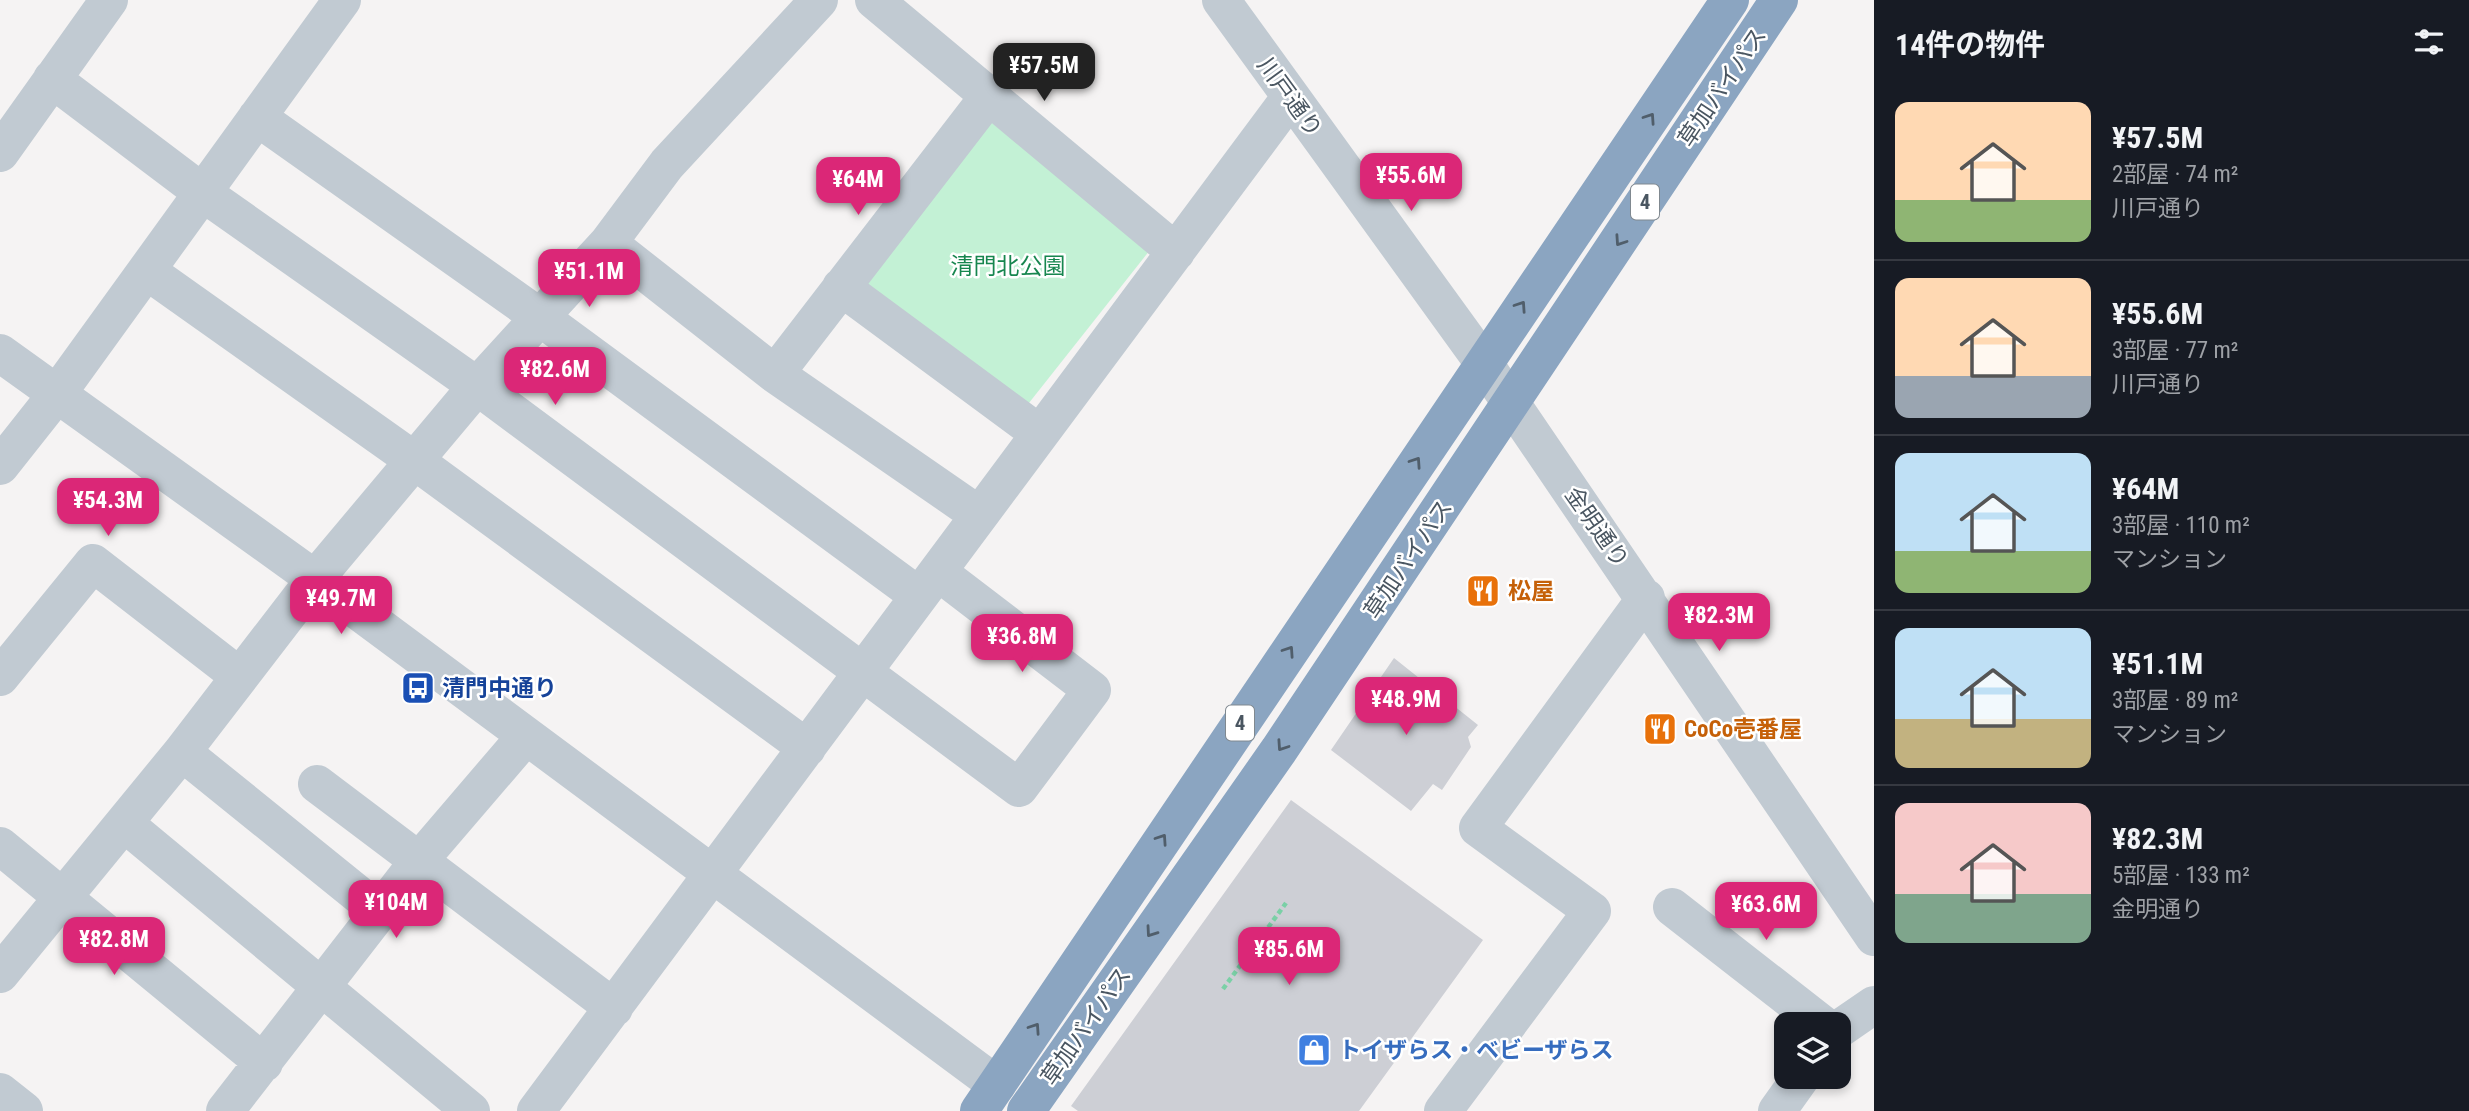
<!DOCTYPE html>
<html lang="ja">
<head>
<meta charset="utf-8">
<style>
  body { margin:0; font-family:"Roboto Condensed","Noto Sans JP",sans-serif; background:#20242c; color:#f1f3f6; height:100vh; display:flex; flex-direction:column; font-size:26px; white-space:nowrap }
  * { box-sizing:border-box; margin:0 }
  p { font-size:23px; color:#9ea1a6 }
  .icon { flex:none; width:38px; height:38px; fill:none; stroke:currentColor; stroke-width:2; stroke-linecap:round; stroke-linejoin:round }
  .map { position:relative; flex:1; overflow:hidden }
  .panel { display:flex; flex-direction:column; background:#171b24; width:595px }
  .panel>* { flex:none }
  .controls { position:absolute; left:1774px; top:1012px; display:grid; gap:14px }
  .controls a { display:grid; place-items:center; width:77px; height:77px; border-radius:14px; background:#171b24; box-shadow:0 4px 10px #0003; font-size:35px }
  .price { position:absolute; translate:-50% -60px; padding:0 16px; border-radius:14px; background:#db2777; color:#fff; font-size:23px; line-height:46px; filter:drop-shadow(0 2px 4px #0008) }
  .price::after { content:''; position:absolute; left:50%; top:42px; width:21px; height:16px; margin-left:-10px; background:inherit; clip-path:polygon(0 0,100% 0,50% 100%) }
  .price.selected { background:#222; color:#fff }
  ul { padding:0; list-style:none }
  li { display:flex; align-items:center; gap:21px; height:175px; padding:0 21px }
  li+li { border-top:2px solid #363941 }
  li span { display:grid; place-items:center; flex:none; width:196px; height:140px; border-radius:14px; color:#555 }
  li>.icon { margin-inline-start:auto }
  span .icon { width:84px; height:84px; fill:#fffc; stroke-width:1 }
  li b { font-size:30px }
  h2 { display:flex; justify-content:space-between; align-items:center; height:84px; padding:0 21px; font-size:30px }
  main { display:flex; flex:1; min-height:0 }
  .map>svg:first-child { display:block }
  .green { fill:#c3f1d5 }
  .building { fill:#cdcfd5 }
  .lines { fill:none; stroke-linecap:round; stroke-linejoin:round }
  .path { stroke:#7ad0a6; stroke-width:4.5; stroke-dasharray:5 3.5; stroke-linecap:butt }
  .minor { stroke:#c1cad2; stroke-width:38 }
  .highway { stroke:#8ba5c1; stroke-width:38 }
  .oneway { stroke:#505e6b }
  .labels { text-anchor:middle; stroke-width:5; stroke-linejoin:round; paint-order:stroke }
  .shield { fill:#fff; stroke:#808990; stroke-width:2 }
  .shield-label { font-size:21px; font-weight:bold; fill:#4a5661 }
  .street-label { font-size:23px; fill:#4a5661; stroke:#fff }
  .park-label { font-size:23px; fill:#17864f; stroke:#fff }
  .food-label { font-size:23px; font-weight:bold; fill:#c56008; stroke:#fff; text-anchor:start }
  .transit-label { font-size:23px; font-weight:bold; fill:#164399; stroke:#fff; text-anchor:start }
  .shop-label { font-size:23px; font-weight:bold; fill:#366cbe; stroke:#fff; text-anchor:start }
</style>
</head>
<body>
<main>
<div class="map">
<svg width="1874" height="1111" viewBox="0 0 1874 1111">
  <rect width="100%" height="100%" fill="#f5f3f3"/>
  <path class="green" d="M991,122L1150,250L1025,408L864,286Z"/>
  <path class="building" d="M1394,658L1478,725L1468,737L1471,747L1442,790L1433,784L1411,811L1331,750Z
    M1291,800L1483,940L1359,1111H1078L1071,1106Z"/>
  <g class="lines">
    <path class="path" d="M1223,989L1286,903"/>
    <path class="minor" d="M874,0L1176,252
      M1221,0L1483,362L1874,937
      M52,79L203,193L477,386L1019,788L1092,690L938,572
      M257,117L541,318L919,596
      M0,153L109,0
      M608,243L775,374L979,515
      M147,271L415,461L807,748
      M841,287L1040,434
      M0,353L315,579L997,1085
      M775,374L989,96
      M0,466L57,394L342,0
      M0,677L93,563L239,676
      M182,752L380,912
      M317,784L614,1008
      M125,824L471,1111
      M0,846L264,1063
      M1672,907L1822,1024
      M0,974L182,752L315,579L477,386L608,243L667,164L819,0
      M1839,1029L1874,1005
      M0,1092L24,1111
      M225,1111L418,862L526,736
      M536,1111L1290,98
      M1443,1111L1592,911L1478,828L1646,598
      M1777,1111L1802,1076"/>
    <path class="highway" d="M979,1111L1730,0
      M1026,1111L1279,750L1779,0"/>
  </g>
  <defs><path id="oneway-chevron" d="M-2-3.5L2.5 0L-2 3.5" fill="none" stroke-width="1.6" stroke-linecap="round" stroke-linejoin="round" transform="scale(1.75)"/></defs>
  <g class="oneway">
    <use href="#oneway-chevron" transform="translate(1650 118) rotate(-56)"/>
    <use href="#oneway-chevron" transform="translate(1620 241) rotate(124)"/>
    <use href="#oneway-chevron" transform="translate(1521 306) rotate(-56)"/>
    <use href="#oneway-chevron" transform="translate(1416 462) rotate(-56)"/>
    <use href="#oneway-chevron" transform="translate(1289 651) rotate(-56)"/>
    <use href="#oneway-chevron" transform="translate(1282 746) rotate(124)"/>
    <use href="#oneway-chevron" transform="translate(1162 839) rotate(-56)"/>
    <use href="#oneway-chevron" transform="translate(1151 932) rotate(125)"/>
    <use href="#oneway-chevron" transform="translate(1035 1028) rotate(-56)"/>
  </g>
  <defs>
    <symbol id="restaurant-square" viewBox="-11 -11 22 22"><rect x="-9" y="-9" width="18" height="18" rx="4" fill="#e8710a" stroke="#fff"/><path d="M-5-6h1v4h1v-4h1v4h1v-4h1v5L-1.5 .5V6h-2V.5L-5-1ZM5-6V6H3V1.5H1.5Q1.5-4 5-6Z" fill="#fff"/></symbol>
    <symbol id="bus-square" viewBox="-11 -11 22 22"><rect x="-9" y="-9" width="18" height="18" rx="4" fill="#1a4fb4" stroke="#fff"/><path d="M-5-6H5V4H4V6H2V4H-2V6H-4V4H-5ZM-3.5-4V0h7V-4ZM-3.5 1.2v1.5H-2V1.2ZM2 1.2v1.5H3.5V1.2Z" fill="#fff"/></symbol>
    <symbol id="shop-square" viewBox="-11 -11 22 22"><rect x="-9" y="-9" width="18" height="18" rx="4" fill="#3f7fe0" stroke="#fff"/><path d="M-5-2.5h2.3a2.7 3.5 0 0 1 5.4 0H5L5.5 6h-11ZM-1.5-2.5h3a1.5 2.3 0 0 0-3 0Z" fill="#fff"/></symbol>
  </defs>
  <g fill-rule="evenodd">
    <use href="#restaurant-square" x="1464" y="572" width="38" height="38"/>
    <use href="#bus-square" x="399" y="669" width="38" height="38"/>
    <use href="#restaurant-square" x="1641" y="710" width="38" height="38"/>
    <use href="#shop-square" x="1295" y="1031" width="38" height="38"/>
  </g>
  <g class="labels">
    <g class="shield">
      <rect x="1631" y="184.5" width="28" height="35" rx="5"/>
      <rect x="1226" y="705.5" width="28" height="35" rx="5"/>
    </g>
    <g class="shield-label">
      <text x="1645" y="209">4</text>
      <text x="1240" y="730">4</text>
    </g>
    <g class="street-label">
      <text transform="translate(1722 87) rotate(-56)" y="8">草加バイパス</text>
      <text transform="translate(1290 97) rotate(54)" y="8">川戸通り</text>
      <text transform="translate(1597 527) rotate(55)" y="8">金明通り</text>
      <text transform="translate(1408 559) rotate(-56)" y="8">草加バイパス</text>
      <text transform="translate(1086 1026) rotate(-55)" y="8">草加バイパス</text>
    </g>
    <g class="park-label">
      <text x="1008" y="274">清門北公園</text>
    </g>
    <g class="food-label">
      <text x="1508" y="599">松屋</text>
      <text x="1684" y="737">CoCo壱番屋</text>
    </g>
    <g class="transit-label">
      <text x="442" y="696">清門中通り</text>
    </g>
    <g class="shop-label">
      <text x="1338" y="1058">トイザらス・ベビーザらス</text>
    </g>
  </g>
</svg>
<div class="controls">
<a><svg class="icon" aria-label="layers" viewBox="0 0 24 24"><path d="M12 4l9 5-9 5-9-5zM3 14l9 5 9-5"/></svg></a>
</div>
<b class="price selected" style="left:1044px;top:103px">¥57.5M</b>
<b class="price" style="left:1411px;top:213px">¥55.6M</b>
<b class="price" style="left:858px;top:217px">¥64M</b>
<b class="price" style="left:589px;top:309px">¥51.1M</b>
<b class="price" style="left:555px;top:407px">¥82.6M</b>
<b class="price" style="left:108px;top:538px">¥54.3M</b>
<b class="price" style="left:341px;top:636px">¥49.7M</b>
<b class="price" style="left:1719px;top:653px">¥82.3M</b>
<b class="price" style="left:1022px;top:674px">¥36.8M</b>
<b class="price" style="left:1406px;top:737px">¥48.9M</b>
<b class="price" style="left:396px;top:940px">¥104M</b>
<b class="price" style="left:1766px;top:942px">¥63.6M</b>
<b class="price" style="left:114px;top:977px">¥82.8M</b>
<b class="price" style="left:1289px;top:987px">¥85.6M</b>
</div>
<section class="panel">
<h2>14件の物件<svg class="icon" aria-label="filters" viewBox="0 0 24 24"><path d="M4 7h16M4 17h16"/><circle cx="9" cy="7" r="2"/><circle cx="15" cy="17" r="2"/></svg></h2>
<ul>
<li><span style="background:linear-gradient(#ffd9b3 70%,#8fb573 0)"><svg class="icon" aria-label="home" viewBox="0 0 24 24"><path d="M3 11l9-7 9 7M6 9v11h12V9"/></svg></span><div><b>¥57.5M</b><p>2部屋 · 74 m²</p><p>川戸通り</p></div></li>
<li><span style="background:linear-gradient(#ffd9b3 70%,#9aa5b1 0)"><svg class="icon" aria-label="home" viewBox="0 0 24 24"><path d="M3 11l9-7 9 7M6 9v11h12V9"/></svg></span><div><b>¥55.6M</b><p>3部屋 · 77 m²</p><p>川戸通り</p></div></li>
<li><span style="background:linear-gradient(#bfe0f5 70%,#8fb573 0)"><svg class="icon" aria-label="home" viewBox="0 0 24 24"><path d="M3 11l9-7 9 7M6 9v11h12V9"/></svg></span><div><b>¥64M</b><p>3部屋 · 110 m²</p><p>マンション</p></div></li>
<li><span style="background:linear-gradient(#bfe0f5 65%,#c2b280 0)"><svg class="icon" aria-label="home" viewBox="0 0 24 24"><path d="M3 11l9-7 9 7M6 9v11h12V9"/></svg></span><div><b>¥51.1M</b><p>3部屋 · 89 m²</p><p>マンション</p></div></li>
<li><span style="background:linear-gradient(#f6c9c9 65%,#7fa58c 0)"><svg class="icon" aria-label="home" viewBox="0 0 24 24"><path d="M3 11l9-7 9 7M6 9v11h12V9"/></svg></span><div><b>¥82.3M</b><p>5部屋 · 133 m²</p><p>金明通り</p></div></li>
</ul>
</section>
</main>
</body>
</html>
